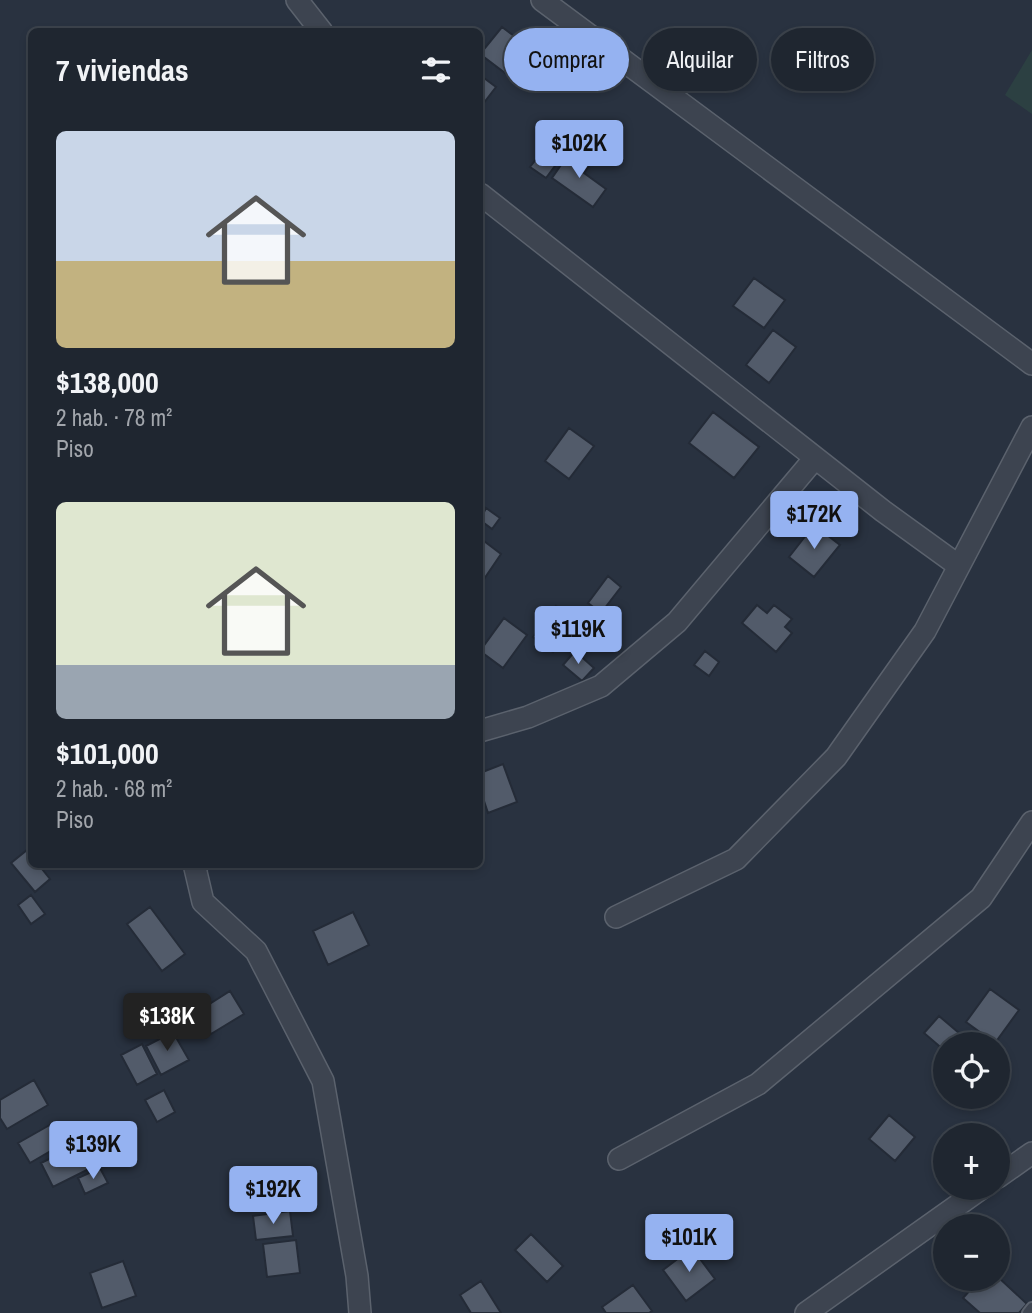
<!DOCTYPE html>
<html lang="es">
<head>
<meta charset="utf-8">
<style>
  body { margin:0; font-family:"Archivo Narrow",sans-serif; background:#272e38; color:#f1f3f6; height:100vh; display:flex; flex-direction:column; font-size:26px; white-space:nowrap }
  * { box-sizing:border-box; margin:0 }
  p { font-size:23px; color:#a1a5ab }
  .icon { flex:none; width:38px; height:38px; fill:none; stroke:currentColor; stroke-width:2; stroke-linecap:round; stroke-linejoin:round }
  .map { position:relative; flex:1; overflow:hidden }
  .details { position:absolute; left:28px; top:28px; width:455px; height:840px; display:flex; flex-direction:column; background:#1f2630; border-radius:10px; box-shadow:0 4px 10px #0003,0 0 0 2px #3c434c }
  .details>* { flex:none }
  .top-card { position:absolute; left:504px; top:28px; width:422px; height:63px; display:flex; gap:14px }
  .controls { position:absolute; left:933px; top:1032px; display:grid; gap:14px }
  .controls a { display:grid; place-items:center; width:77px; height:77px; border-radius:50%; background:#1f2630; box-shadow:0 4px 10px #0003,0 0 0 2px #3c434c; font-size:35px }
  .price { position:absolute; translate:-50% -60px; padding:0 16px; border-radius:7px; background:#95b2f1; color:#111; font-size:23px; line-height:46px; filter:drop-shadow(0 2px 4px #0008) }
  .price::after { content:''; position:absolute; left:50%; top:42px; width:21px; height:16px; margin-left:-10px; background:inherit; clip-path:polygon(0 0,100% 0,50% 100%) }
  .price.selected { background:#222; color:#fff }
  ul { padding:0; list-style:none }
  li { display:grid; align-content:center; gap:14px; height:371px; padding:0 28px }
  li span { display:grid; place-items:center; height:217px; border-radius:10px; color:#555 }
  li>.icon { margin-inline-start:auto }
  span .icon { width:126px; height:126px; fill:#fffc; stroke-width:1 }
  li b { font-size:30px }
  h2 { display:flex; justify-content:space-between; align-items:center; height:84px; padding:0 28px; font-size:30px }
  .tag { padding:0 24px; border-radius:32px; background:#1f2630; box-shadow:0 4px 10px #0003,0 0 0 2px #3c434c; font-size:24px; line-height:63px }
  .tag.selected { background:#95b2f1; color:#111 }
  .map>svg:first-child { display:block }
  .green { fill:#2c4042 }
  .building { fill:#525b6a; stroke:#242b37; stroke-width:2 }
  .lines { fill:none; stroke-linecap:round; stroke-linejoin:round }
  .service-casing { stroke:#5b626d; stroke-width:14 }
  .minor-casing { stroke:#5b626d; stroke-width:24 }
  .service { stroke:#3d4450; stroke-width:10 }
  .minor { stroke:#3d4450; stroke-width:21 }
</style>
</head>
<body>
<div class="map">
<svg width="1032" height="1313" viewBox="0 0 1032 1313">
  <rect width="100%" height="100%" fill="#293240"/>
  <path class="green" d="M1032,50V114L1005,95Z"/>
  <path class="building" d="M502,27L526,45L505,73L480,54Z
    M480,75L496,87L483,104L480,101Z
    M551,140L566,151L546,178L530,167Z
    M570,152L589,166L584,173L606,189L593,207L552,178Z
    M754,278L785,300L764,328L733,306Z
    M773,330L796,347L769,383L746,365Z
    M713,412L759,447L734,478L689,443Z
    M569,428L594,446L569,479L545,461Z
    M486,508L500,518L492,529L480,520Z
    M814,525L840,545L814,577L789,557Z
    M480,538L501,554L480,585Z
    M608,576L621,587L601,613L588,603Z
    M757,605L767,613L774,605L792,619L785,627L792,633L776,652L742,623Z
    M556,606L577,622L553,652L533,637Z
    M504,618L527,635L503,668L480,651Z
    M575,651L594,668L582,681L563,665Z
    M705,651L719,662L709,676L694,665Z
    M503,764L517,802L488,813L480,789V773Z
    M27,850L32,856V864H38L50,879L35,892L11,863Z
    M31,895L45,914L31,924L18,905Z
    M150,907L185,954L162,971L127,924Z
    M353,912L369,945L328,965L313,931Z
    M990,989L1019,1010L995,1043L966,1022Z
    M230,991L244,1014L211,1034L197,1012Z
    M939,1016L959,1033L950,1045H945V1051L924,1033Z
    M173,1032L189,1060L161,1075L146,1046Z
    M142,1044L157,1074L137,1085L121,1055Z
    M34,1080L48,1105L7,1129L0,1118V1100Z
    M164,1090L175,1112L157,1122L145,1100Z
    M889,1115L915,1137L895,1161L869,1139Z
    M55,1122L66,1142L30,1163L18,1143Z
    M77,1145L89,1169L53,1187L41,1163Z
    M100,1168L108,1183L85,1194L78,1178Z
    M301,1186L303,1208L270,1212L268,1190Z
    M290,1211L293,1236L256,1240L253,1216Z
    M531,1234L563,1266L547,1282L515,1250Z
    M296,1240L300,1273L267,1277L263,1244Z
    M692,1248L715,1279L686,1301L663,1270Z
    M123,1261L136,1296L102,1308L90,1273Z
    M998,1277L1027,1304L1019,1313H980L963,1298L980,1279H998Z
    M481,1281L501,1313H471L460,1295Z
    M633,1285L652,1311L649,1313H606L602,1307Z"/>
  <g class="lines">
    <defs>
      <path id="service" d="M1028,1313L1032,1308"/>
      <path id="minor" d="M297,0L322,32
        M542,0L1032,364
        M480,194L883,511L959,566
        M480,731L528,717L601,686L677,622L815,458
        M198,864L195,868L203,902L256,951L323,1081L357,1276L360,1313
        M616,917L736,859L836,757L925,631L1032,427
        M619,1159L758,1084L981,898L1032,822
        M998,1177L1032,1153
        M806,1313L982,1188"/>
    </defs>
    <use href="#service" class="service-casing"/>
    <use href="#minor" class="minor-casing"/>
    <use href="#service" class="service"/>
    <use href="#minor" class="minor"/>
  </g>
</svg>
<div class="controls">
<a><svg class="icon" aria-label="locate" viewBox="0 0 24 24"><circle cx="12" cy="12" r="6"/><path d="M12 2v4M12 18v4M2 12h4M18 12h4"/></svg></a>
<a>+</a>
<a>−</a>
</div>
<b class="price" style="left:579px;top:180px">$102K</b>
<b class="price" style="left:814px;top:551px">$172K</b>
<b class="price" style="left:578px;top:666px">$119K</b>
<b class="price selected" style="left:167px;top:1053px">$138K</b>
<b class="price" style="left:93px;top:1181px">$139K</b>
<b class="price" style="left:273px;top:1226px">$192K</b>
<b class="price" style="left:689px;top:1274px">$101K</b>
<div class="top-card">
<a class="tag selected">Comprar</a>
<a class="tag">Alquilar</a>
<a class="tag">Filtros</a>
</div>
<section class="details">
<h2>7 viviendas<svg class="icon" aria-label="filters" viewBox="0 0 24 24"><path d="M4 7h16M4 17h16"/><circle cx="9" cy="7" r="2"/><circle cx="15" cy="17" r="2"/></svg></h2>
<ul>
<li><span style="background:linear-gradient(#c9d6e8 60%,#c2b280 0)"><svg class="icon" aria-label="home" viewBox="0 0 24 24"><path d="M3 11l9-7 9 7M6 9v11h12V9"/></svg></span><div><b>$138,000</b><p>2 hab. · 78 m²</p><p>Piso</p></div></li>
<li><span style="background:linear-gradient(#dfe7d0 75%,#9aa5b1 0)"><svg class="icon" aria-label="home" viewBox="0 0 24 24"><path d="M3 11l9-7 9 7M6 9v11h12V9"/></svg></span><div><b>$101,000</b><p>2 hab. · 68 m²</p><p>Piso</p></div></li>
</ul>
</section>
</div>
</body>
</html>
